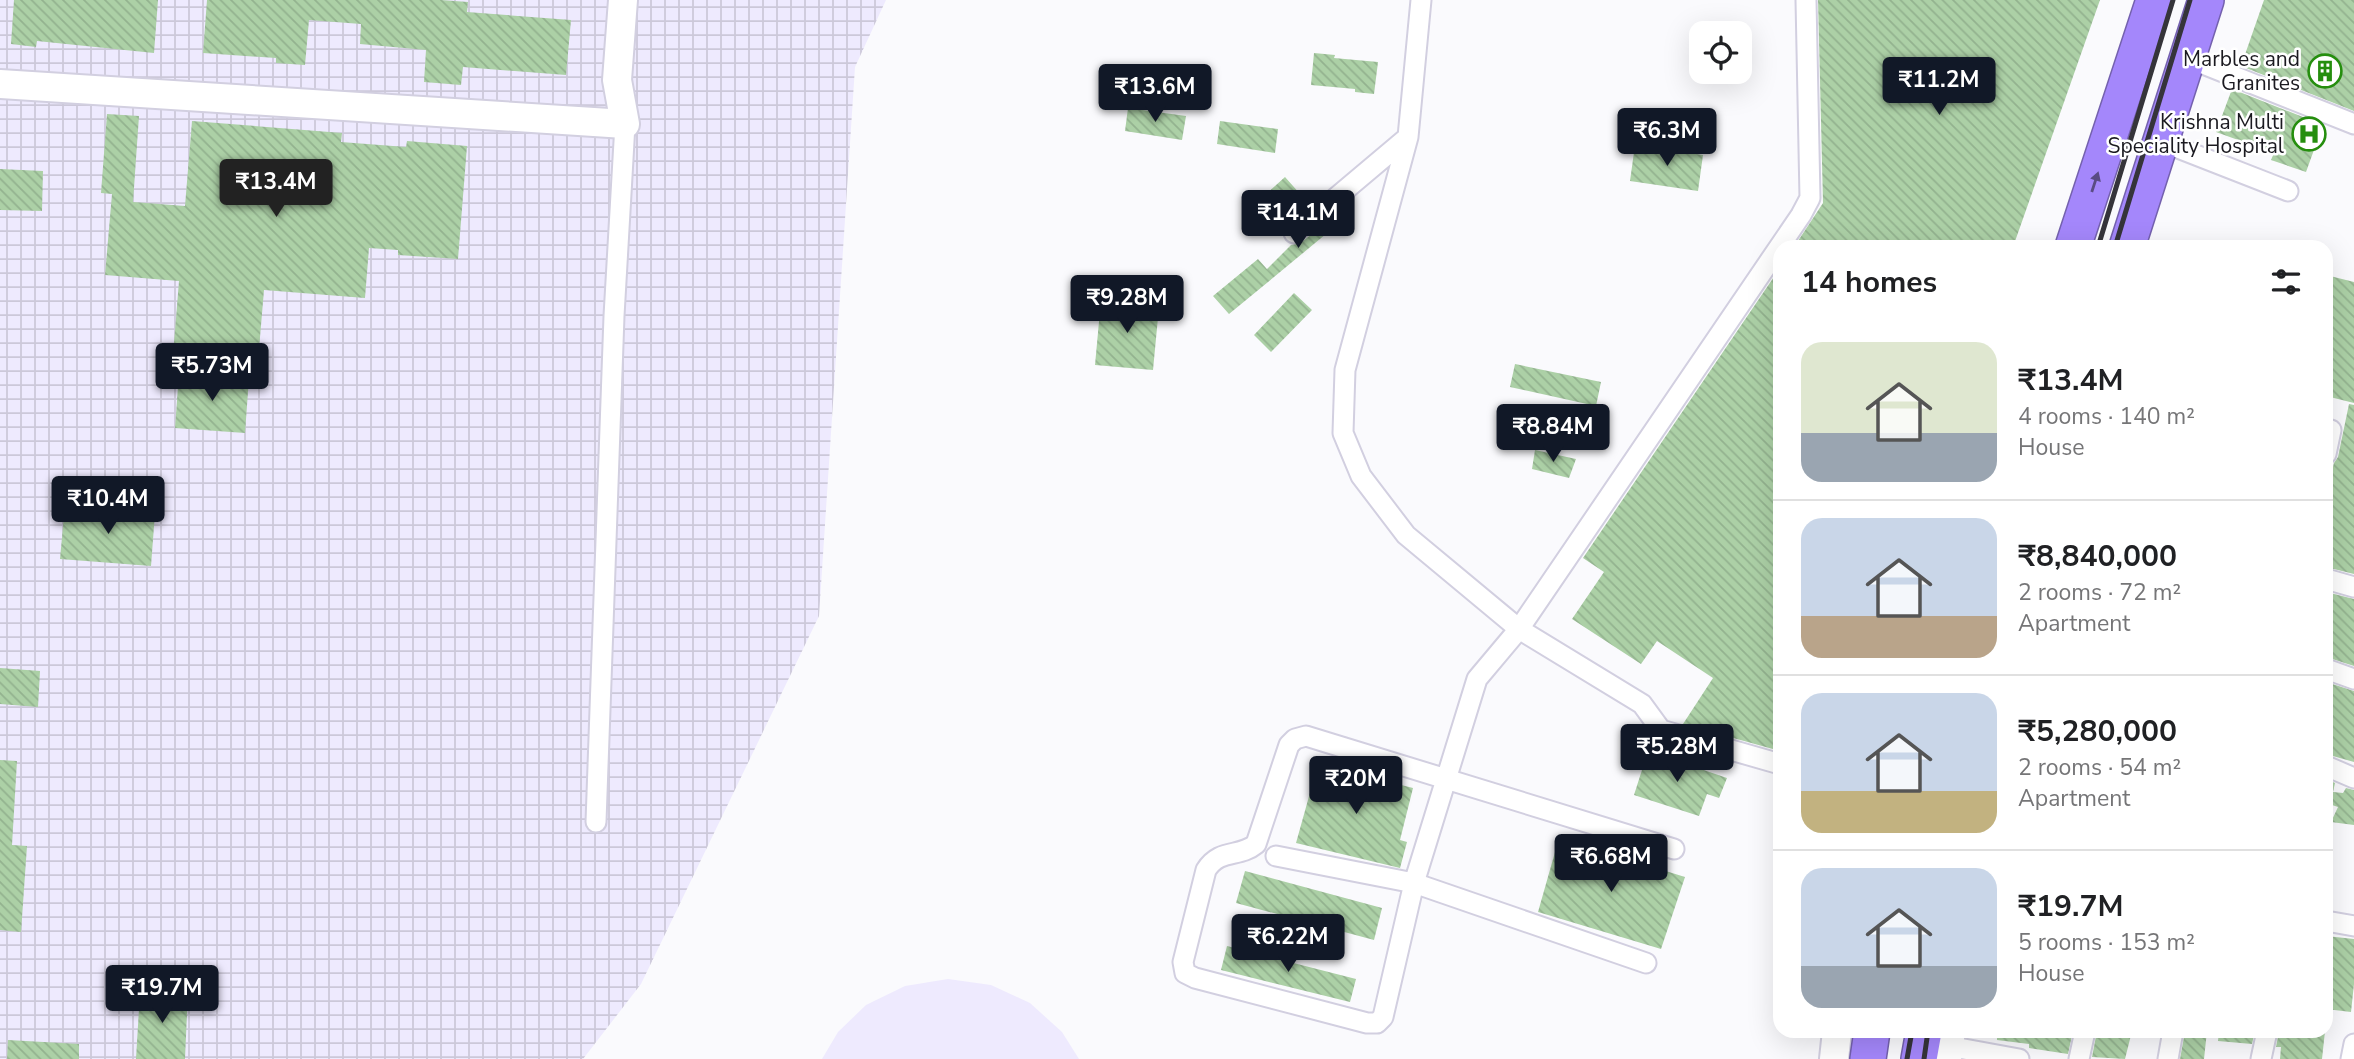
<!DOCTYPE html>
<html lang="en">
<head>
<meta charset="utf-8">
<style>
  body { margin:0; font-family:"Nunito Sans",sans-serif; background:#f6f6f6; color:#202124; height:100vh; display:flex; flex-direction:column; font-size:26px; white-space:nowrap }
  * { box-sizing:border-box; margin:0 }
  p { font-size:23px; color:#757577 }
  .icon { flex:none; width:38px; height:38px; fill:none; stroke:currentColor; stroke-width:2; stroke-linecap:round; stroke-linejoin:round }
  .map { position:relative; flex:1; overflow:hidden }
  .drawer { position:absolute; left:1773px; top:240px; width:560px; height:798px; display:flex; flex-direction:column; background:#fff; border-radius:21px; box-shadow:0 7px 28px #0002 }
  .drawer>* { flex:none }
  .fabs { position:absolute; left:1689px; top:21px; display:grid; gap:14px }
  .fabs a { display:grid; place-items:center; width:63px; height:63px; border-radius:14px; background:#fff; box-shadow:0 7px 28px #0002; font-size:35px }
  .price { position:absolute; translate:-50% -60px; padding:0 16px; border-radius:7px; background:#111827; color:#fff; font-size:23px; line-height:46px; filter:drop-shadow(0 2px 4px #0008) }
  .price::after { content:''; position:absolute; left:50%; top:42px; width:21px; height:16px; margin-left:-10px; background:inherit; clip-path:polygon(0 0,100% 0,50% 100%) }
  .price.selected { background:#222; color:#fff }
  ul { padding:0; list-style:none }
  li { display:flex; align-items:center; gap:21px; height:175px; padding:0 28px }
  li+li { border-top:2px solid #e0e0e0 }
  li span { display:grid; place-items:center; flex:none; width:196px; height:140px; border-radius:21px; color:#555 }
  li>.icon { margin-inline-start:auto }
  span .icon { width:84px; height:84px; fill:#fffc; stroke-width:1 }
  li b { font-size:30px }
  h2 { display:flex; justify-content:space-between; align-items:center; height:84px; padding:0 28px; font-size:30px }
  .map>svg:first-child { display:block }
  .built { fill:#eeeafe }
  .industrial { fill:url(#industrial-grid) }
  .building { fill:url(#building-back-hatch) }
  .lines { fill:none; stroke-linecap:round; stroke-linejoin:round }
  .street-casing { stroke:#d2cfe0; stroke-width:23 }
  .secondary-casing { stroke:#d2cfe0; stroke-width:32 }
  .highway-casing { stroke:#7461ae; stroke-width:38 }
  .street { stroke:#fff; stroke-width:19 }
  .secondary { stroke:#fff; stroke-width:28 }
  .highway { stroke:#a487fb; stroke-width:35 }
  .rail { stroke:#35343a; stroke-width:5 }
  .oneway { fill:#594b83 }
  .labels { text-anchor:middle; stroke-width:5; stroke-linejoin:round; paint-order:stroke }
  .poi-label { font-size:21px; fill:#1b1a20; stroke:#fff; text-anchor:end }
</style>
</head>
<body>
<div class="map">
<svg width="2354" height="1059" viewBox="0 0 2354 1059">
  <defs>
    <pattern id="industrial-grid" width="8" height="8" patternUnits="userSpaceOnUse" patternTransform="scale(1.75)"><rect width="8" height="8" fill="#eeeafe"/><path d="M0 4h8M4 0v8" fill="none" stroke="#ccc8d9"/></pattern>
    <pattern id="building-back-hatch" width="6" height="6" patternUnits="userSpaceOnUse" patternTransform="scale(1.75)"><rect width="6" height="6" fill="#acd0a6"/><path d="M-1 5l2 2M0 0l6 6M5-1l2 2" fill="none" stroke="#93b28f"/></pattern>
  </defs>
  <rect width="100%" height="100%" fill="#fafafd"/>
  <path class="built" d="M948,979L991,985L1030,1003L1062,1032L1079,1059H822L838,1032L866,1005L905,986Z"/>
  <path class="industrial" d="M0,0H886L855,67L819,616L641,984L583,1059H0Z"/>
  <path class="building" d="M14,0H158L154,53L37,41L36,47L11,44Z
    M207,0H441L468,2L467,12L571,20L566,75L463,67L461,85L424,82L426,50L360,44L361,24L309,20L305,65L276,63V58L203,53Z
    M1818,0H2100L2013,247H1794L1823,203Z
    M2264,0H2354V111L2241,66Z
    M1314,53L1335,55L1334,58L1378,62L1374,94L1355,92V89L1311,85Z
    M2232,89L2323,125L2306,172L2271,160L2274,153L2216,132Z
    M1128,108L1186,116L1182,140L1125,131Z
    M107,114L139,116L133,202L185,206L192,121L342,133L341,142L406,147L407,141L467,146L458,259L398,255V250L369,248L365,298L264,290L259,349L174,343L179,281L105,275L112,194L101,193Z
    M1220,121L1278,129L1275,153L1217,144Z
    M1635,145L1703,155L1698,191L1630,181Z
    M0,169L43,171L42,211L0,210Z
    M1285,177L1301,195L1258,233L1242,216Z
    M1326,222L1332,229L1274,277L1267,269L1291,245L1302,242Z
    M1258,259L1274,277L1229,314L1213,296Z
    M1780,268V751L1683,724L1713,678L1657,641L1641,664L1572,619L1604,572L1583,558Z
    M2326,275L2354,282V403L2326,396Z
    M1294,293L1312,310L1271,352L1254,335Z
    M1101,300L1159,307L1153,370L1095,365Z
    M1515,364L1601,382L1596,406L1510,387Z
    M179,373L249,378L245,433L175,428Z
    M2349,404L2354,405V574L2326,567V512L2332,491L2327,489L2334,463L2338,457Z
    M1535,450L1576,459L1569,478L1532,469Z
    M65,505L155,513L151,566L60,559Z
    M2326,592L2354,599V666L2326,657Z
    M0,668L40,671L38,707L0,704Z
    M2326,682L2354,691V762L2326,754Z
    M1648,751L1727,778L1719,798L1707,794L1699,816L1634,795Z
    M0,760L17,761L12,845L27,846L21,932L0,930Z
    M1318,764L1413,788L1400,840L1407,842L1400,868L1296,843Z
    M2326,779L2335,783L2333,792L2343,793L2346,788L2354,790V825L2331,822L2338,807L2326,803Z
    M1559,838L1685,877L1661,949L1538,912Z
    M1245,871L1382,908L1374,940L1236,903Z
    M2326,936L2354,939V984L2351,1012L2326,1009Z
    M1227,946L1356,979L1350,1002L1221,970Z
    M161,989L188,991L185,1059H136L140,992L161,993Z
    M1997,1031H2073L2068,1054L2029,1048V1044L1997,1040Z
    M2097,1031H2132L2125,1059L2092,1057Z
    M2185,1031H2207L2204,1059H2180Z
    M2219,1031H2255L2252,1044L2218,1041Z
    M2279,1031H2325L2322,1059H2280L2281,1047H2276Z
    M8,1040L79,1044V1059H7Z"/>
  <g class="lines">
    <defs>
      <path id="street" d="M1421,0L1408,137L1345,370L1343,433L1361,476L1406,535L1519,629L1642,704L1661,730L1780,764
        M2188,58L2354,124
        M2160,141L2288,191
        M1294,233L1408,137
        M2326,454L2331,430
        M2326,579L2354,587
        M2326,669L2354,679
        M2326,766L2354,778
        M596,822L614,316L625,124
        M1674,849L1306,736L1295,739L1289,745L1256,844C1239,858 1220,848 1206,870L1183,962L1185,973L1195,978L1367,1023H1377L1383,1017L1414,883L1477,679L1519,629L1801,215L1810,198L1806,0
        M1276,856L1414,883L1646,963
        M2326,921L2354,926
        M1937,1044L2019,1059
        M2079,1059L2085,1031
        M2168,1059L2173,1031
        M2261,1059L2267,1031
        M2351,1059L2354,1044"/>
      <path id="secondary" d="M623,0L617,80L625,124
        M0,84L625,124
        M1834,1059L1837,1031
        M1947,1059L1951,1031"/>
      <path id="highway" d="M2073,247L2154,0
        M2127,247L2206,0
        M1868,1059L1872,1031
        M1919,1059L1924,1031"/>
    </defs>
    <use href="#street" class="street-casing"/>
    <use href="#secondary" class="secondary-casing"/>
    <use href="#highway" class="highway-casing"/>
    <use href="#street" class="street"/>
    <use href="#secondary" class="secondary"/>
    <use href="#highway" class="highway"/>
    <path class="rail" d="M2098,247L2173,0
      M2115,247L2190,0
      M1907,1059L1912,1031
      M1924,1059L1928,1031"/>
  </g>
  <defs><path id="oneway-solid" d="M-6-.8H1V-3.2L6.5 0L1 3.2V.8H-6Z" transform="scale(1.75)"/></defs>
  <use class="oneway" href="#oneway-solid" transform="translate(2095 182) rotate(-72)"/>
  <defs>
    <symbol id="building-ring" viewBox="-11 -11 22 22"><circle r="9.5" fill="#fff" stroke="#258e0e" stroke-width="1.5"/><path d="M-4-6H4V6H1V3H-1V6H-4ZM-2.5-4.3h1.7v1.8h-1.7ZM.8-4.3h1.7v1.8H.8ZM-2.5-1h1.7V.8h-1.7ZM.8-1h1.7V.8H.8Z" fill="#258e0e"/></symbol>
    <symbol id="hospital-ring" viewBox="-11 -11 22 22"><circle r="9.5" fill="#fff" stroke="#258e0e" stroke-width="1.5"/><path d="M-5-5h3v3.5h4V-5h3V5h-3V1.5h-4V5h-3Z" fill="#258e0e"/></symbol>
  </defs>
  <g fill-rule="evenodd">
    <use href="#building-ring" x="2306" y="52" width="38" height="38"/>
    <use href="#hospital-ring" x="2290" y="115" width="38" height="38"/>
  </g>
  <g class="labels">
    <g class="poi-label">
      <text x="2300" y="66">Marbles and<tspan x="2300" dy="24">Granites</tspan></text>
      <text x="2284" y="129">Krishna Multi<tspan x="2284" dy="24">Speciality Hospital</tspan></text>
    </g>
  </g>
</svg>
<div class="fabs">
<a><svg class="icon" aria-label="locate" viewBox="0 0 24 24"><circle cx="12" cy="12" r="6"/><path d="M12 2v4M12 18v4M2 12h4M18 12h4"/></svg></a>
</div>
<b class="price" style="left:1939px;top:117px">₹11.2M</b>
<b class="price" style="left:1155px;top:124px">₹13.6M</b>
<b class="price" style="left:1667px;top:168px">₹6.3M</b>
<b class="price selected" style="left:276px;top:219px">₹13.4M</b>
<b class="price" style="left:1298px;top:250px">₹14.1M</b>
<b class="price" style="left:1127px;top:335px">₹9.28M</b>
<b class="price" style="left:212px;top:403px">₹5.73M</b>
<b class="price" style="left:1553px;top:464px">₹8.84M</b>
<b class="price" style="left:108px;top:536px">₹10.4M</b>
<b class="price" style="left:1677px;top:784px">₹5.28M</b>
<b class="price" style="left:1356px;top:816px">₹20M</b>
<b class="price" style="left:1611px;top:894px">₹6.68M</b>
<b class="price" style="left:1288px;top:974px">₹6.22M</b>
<b class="price" style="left:162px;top:1025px">₹19.7M</b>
<section class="drawer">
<h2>14 homes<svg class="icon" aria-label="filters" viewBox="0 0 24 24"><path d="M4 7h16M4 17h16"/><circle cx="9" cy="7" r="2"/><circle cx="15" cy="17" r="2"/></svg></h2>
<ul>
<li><span style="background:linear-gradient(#dfe7d0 65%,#9aa5b1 0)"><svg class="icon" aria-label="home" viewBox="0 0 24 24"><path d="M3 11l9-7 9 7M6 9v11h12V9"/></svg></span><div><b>₹13.4M</b><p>4 rooms · 140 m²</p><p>House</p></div></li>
<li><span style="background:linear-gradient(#c9d6e8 70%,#b9a48a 0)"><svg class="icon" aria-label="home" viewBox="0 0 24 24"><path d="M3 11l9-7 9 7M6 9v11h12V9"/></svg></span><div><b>₹8,840,000</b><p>2 rooms · 72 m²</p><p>Apartment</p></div></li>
<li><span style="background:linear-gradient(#c9d6e8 70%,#c2b280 0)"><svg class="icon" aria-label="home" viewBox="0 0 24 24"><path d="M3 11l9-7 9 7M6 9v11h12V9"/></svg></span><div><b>₹5,280,000</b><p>2 rooms · 54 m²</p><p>Apartment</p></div></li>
<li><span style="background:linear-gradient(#c9d6e8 70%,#9aa5b1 0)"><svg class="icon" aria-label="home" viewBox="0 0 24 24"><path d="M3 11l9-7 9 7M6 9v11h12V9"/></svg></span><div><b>₹19.7M</b><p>5 rooms · 153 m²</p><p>House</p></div></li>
</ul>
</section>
</div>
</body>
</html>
